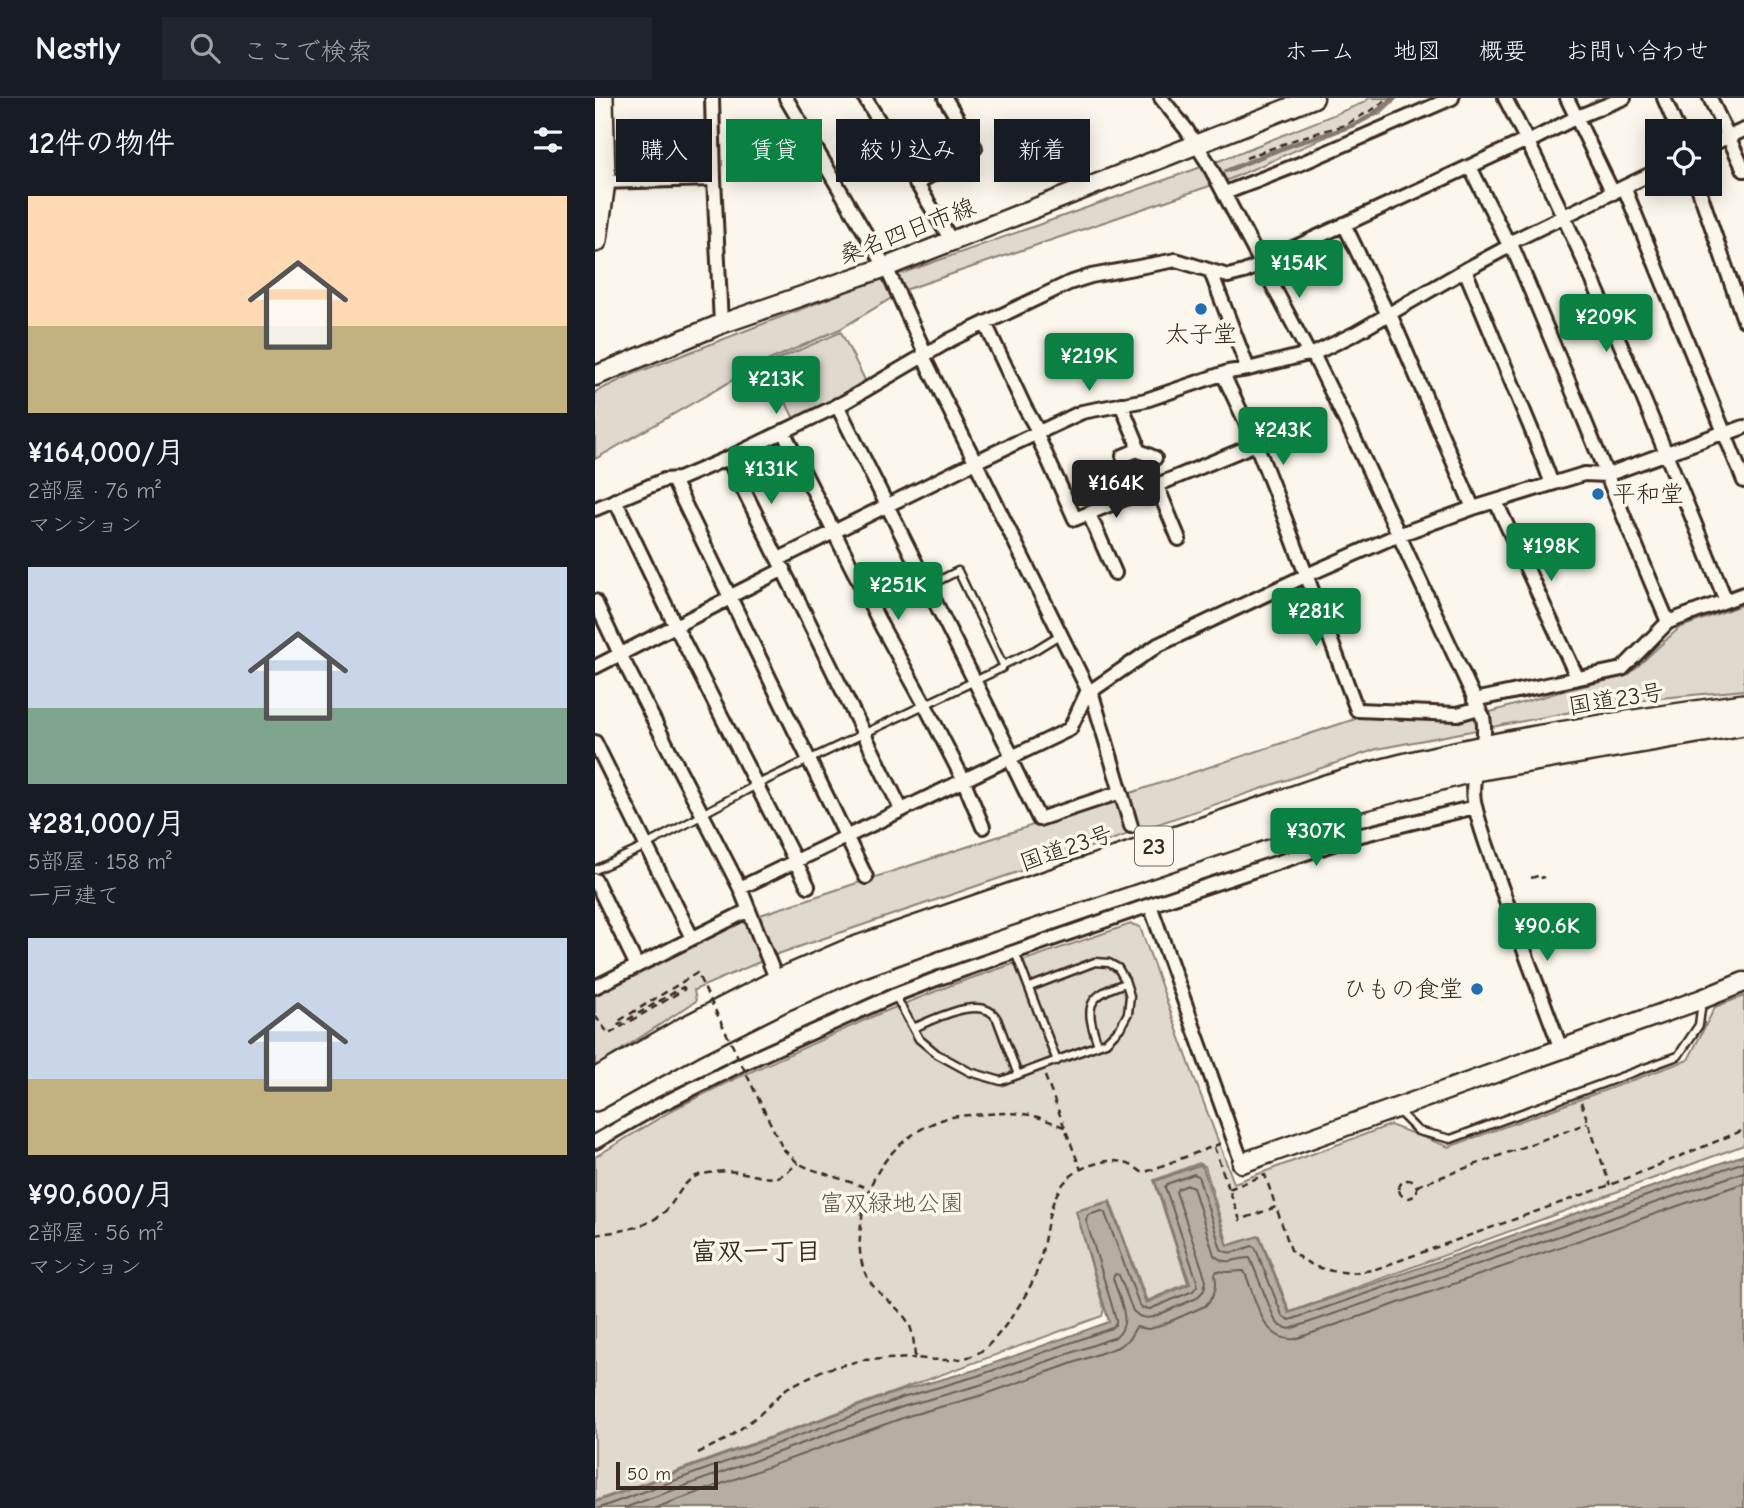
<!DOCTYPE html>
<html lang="ja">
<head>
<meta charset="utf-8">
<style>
  body { margin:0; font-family:"Comic Neue","Klee One",sans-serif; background:#20242c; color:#f1f3f6; height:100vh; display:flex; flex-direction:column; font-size:26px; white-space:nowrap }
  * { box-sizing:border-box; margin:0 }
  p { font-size:23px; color:#9ea1a6 }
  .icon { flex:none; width:38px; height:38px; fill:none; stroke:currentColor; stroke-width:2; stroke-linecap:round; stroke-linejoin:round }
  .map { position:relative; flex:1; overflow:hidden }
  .details { display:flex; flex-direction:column; background:#171b24; width:595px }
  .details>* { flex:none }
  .guide { position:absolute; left:21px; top:21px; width:665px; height:63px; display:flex; gap:14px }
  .buttons { position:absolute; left:1050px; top:21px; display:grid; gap:14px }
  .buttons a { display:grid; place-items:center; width:77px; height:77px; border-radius:0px; background:#171b24; box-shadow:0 4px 18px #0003; font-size:35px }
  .scale { position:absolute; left:21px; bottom:18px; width:102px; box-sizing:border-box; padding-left:7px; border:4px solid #3b2a1e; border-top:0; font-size:19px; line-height:24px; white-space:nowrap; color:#3b2a1e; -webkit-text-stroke:5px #fbf7ec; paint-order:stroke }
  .price { position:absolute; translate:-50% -60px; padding:0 16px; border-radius:7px; background:#0b8043; color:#fff; font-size:23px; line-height:46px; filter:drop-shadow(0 2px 4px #0008) }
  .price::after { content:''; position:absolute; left:50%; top:42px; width:21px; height:16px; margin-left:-10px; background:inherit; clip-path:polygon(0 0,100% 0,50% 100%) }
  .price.selected { background:#222; color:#fff }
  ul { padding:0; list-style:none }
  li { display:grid; align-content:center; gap:14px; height:371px; padding:0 28px }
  li span { display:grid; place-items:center; height:217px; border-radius:0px; color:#555 }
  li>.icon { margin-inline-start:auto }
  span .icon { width:126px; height:126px; fill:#fffc; stroke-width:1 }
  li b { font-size:30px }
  h2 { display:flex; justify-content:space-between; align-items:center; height:84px; padding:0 28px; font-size:30px }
  .chip { padding:0 24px; border-radius:0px; background:#171b24; box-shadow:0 4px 18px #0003; font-size:24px; line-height:63px }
  .chip.selected { background:#0b8043; color:#fff }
  header { display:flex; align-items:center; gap:42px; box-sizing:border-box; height:98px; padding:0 35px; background:#171b24; border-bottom:2px solid #363941 }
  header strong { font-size:33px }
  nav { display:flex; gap:38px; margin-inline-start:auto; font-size:24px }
  .search { width:490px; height:63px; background:#20242c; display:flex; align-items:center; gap:18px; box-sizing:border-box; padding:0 24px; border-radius:0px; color:#9ea1a6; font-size:26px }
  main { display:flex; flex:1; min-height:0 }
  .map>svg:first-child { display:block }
  .green { fill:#dfd9ce; stroke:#8d8276; stroke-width:2 }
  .water { fill:#b6aea2; stroke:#85796d; stroke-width:2 }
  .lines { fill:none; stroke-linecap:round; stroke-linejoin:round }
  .shore { stroke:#6c5f53; stroke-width:2 }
  .stream { stroke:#85796d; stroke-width:4.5 }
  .lane-casing { stroke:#3b2a1e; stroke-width:11 }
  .street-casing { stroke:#3b2a1e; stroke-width:18 }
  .secondary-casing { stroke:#3b2a1e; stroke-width:23 }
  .highway-casing { stroke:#3b2a1e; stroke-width:28 }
  .path { stroke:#3b2a1e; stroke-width:2.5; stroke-dasharray:7 5; stroke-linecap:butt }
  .lane { stroke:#fbf7ec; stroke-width:6 }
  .street { stroke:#fbf7ec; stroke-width:12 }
  .secondary { stroke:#fbf7ec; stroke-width:18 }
  .highway { stroke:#fbf7ec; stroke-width:23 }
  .path-bridge { stroke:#3b2a1e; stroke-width:2.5; stroke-dasharray:7 5; stroke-linecap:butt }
  .poi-dot { fill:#1f6fb2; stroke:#fbf7ec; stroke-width:2.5 }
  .labels { text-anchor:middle; stroke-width:7; stroke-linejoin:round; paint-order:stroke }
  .shield { fill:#fbf7ec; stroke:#75685c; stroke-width:2 }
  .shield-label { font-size:23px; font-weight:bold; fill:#3b2a1e }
  .street-label { font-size:24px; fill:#3b2a1e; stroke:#fbf7ec }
  .poi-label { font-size:24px; fill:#3b2a1e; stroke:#fbf7ec }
  .park-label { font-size:24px; fill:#64564a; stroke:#fbf7ec }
  .neighbourhood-label { font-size:26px; font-weight:bold; fill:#3b2a1e; stroke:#fbf7ec }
</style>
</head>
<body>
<header>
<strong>Nestly</strong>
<div class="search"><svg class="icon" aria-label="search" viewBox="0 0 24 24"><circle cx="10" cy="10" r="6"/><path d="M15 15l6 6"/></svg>ここで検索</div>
<nav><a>ホーム</a><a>地図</a><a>概要</a><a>お問い合わせ</a></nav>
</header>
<main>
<section class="details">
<h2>12件の物件<svg class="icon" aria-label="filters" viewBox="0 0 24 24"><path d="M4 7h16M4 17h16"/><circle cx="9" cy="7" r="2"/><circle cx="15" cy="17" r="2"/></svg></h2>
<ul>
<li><span style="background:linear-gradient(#ffd9b3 60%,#c2b280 0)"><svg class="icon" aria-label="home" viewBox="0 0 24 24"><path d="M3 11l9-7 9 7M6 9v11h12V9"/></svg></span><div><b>¥164,000/月</b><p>2部屋 · 76 m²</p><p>マンション</p></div></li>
<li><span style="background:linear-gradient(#c9d6e8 65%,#7fa58c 0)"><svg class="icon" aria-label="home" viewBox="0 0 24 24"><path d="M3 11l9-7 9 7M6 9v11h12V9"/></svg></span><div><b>¥281,000/月</b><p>5部屋 · 158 m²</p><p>一戸建て</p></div></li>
<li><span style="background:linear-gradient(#c9d6e8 65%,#c2b280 0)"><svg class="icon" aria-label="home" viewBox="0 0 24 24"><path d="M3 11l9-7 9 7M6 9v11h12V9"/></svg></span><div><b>¥90,600/月</b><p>2部屋 · 56 m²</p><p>マンション</p></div></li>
</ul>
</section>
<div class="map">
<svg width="1149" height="1410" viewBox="0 0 1149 1410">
  <rect width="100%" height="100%" fill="#fbf7ec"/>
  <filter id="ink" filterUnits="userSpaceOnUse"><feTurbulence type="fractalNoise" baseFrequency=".0143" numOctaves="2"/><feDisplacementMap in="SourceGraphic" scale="14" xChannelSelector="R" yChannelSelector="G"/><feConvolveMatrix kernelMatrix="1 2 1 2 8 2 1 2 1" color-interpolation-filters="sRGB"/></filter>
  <g filter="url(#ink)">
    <path class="green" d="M774,0H802L786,15L635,81L310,192L245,231L168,265L0,361V294L36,277L266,188L305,176L626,62L768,5Z
      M246,234L271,284L199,321L172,266Z
      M1149,506V592L1056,601L1002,609L782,651L183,856L99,892L101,903L0,969V897L127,831L165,817L766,619L868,622L964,594L1033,577L1084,530Z
      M536,826L545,829L602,987L639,1085L795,1027L854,1049L1093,962L1120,909L1149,898V1047L695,1214L665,1138L633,1147L610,1068L604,1065L559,1082L593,1185L552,1203L515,1103L481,1113L509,1211L507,1218L0,1403V1059L81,1010L133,984L281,917L359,886Z"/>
    <path class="water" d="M1149,1057V1410H0V1404L305,1293L380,1272L514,1224L481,1113L514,1104L551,1205L595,1186L560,1083L604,1067L608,1069L632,1148L664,1138L694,1215Z"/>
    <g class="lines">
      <path class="shore" d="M4,1410L307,1300L382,1278L517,1230L521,1226V1221L491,1122L493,1117L507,1113L510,1115L544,1206L547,1210L555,1211L598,1193L602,1188V1183L570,1089L572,1086L599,1076L603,1078L626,1151C635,1159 647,1151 657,1148L660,1149L687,1217L690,1220L695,1222L1149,1064
        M29,1410L310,1308L385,1287L521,1239C539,1225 523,1198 518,1180L520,1176L524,1177L538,1213L544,1218L551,1220L558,1219L602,1200L609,1192L611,1182L581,1094L583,1091L593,1087L598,1089L619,1157C633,1170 641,1159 655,1160L680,1222L685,1228L695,1231L1149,1074
        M60,1410L313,1318L388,1297L523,1249L534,1241L541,1229L553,1231L562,1229L610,1208C620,1199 623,1189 620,1176L622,1173L632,1174L649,1173C661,1197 665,1244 700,1241L1149,1085"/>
      <path class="stream" d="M631,73C657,63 684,50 712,42C750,30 767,29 798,0"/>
      <defs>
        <path id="lane" d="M333,488L363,473L408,567L440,552L466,536
          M107,716L165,685L407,570L408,567
          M51,747L108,717
          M0,772L51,748
          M420,854L462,963
          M300,897L324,941L342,956L375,974L406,983L511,944L525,930L533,915L535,898L530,882L523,870L514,865L500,864L435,889
          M318,930C338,922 388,895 402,921L423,977
          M503,947C490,909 490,898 531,885
          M802,1012L823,1033L856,1041L1083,958L1104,927L1107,903"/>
        <path id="street" d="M117,0L119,81L126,226
          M191,0L282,155L291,169L331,257
          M270,0L356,142
          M566,0L591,31L613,65L714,256
          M910,0C995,162 1062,333 1131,503
          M972,0L1018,95
          M1069,0L1083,33
          M1115,0L1149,72
          M933,44L982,19L1029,0
          M1115,47L1149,32
          M875,69L914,147
          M4,84L119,81
          M321,86L380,50L350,0
          M1102,86L1149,222
          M1029,89L1149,383
          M630,95L707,65L857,0
          M749,126L793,217
          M916,146C970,271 1019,398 1073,524
          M666,165L932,42
          M870,172L937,333L957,386
          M616,174L653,271
          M795,216L878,410
          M390,225L430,310L443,333
          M718,256L759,340L888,619C894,650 874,670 879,703C884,729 895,755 903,780C923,837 945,894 966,951
          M328,258L493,592L496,593L536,728
          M628,276L661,346L680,394L762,612L863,616L884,610
          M526,306L541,342L542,352L528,358
          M242,307L417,658
          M188,333L288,531L329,605L368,681L388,729
          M441,335L480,421L661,346
          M1130,336L1149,329
          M542,352L560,360
          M133,360L306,711
          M78,382L271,779
          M562,388L584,441
          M20,402L81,529L213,788
          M901,404L982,579
          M0,411L69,382L84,381L133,360L248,305L357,241L474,185L496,178L581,162L633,178L649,174L667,166
          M494,416L520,475
          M184,461L380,364L487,314L551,302L633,274L653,271L709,257L718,256L761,235L870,172L911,150L918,143L1062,73
          M134,499L189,471
          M0,503L25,556L145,790L184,888
          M0,569L135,500
          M496,593L563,547L712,477L803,437L878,410L989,376L1011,377L1130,334
          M879,602L1027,571L1073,524L1149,496
          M0,644L97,840
          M414,659L444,721L526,694
          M0,782L42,868
          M145,790L475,631L493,592
          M555,807L762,738L880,709
          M0,889L154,812
          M0,1044L63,1008L151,964L300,897L344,880L555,807L647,1065"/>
        <path id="secondary" d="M0,278L126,226L291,169L719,0
          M647,1065L1107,901L1149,884"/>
        <path id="highway" d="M0,142L8,84L6,0
          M0,983L90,931L182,884L254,853L731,689C867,648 1008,628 1149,608
          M0,1001L99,946L189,901L262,869L339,841L678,726L734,709L880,671L1149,625"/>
      </defs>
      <use href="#lane" class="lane-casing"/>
      <use href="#street" class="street-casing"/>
      <use href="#secondary" class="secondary-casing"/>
      <use href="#highway" class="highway-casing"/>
      <path class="path" d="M651,60L704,40L750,27L782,9L792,0
        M936,780L946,777L947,780L949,779
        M0,918L14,936L90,891
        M450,978L486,1072
        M986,1004L1015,1087
        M469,1029C459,1025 449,1021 439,1018C424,1014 407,1015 391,1016C377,1017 362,1017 349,1021C309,1034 278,1068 269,1108C266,1122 263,1147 266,1161C272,1195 298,1200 313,1224C319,1235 319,1248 320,1260C341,1262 364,1265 383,1255C402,1245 432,1198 440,1178C457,1135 445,1079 503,1065C520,1060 534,1064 548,1075L627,1045
        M619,1049L645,1122L681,1109L696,1152L706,1161L721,1169L737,1173L756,1175L778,1172L1015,1087L1149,1032
        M188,1051L203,1065L213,1070L273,1090
        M804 1091a9 9 0 1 1 18 0a9 9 0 1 1-18 0Z
        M822,1088L993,1025
        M634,1091L670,1077L681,1109
        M0,1137C23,1133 48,1131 67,1116C81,1105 87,1082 104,1077C116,1074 131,1072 142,1074C155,1075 173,1083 185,1078C192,1075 198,1069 203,1065
        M103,1355L132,1341L164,1317L192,1290L228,1272L268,1262L320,1260"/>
      <use href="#lane" class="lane"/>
      <use href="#street" class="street"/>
      <use href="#secondary" class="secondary"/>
      <use href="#highway" class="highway"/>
      <path class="path-bridge" d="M90,891L88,889L24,927L22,924L102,875L188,1051"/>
    </g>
  </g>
  <g class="poi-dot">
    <circle cx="606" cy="211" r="7"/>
    <circle cx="1003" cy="396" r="7"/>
    <circle cx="882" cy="891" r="7"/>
  </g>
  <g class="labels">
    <rect class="shield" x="540" y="728.5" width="38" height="39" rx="5"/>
    <g class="shield-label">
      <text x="559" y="756">23</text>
    </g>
    <g class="street-label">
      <text transform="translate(312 133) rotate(-21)" y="8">桑名四日市線</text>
      <text transform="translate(1021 601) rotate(-9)" y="8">国道23号</text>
      <text transform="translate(471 750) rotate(-19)" y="8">国道23号</text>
    </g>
    <g class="poi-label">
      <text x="606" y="244">太子堂</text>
      <text x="1017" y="404" text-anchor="start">平和堂</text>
      <text x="868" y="899" text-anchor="end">ひもの食堂</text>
    </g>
    <g class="park-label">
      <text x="297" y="1113">富双緑地公園</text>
    </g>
    <g class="neighbourhood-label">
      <text x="161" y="1162">富双一丁目</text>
    </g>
  </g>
</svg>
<div class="buttons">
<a><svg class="icon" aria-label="locate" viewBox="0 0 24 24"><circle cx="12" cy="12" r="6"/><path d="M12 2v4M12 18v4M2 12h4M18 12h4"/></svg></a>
</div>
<div class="scale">50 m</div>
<b class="price" style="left:704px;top:202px">¥154K</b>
<b class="price" style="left:1011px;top:256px">¥209K</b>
<b class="price" style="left:494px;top:295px">¥219K</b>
<b class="price" style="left:181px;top:318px">¥213K</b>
<b class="price" style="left:688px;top:369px">¥243K</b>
<b class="price" style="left:176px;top:408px">¥131K</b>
<b class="price selected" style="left:521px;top:422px">¥164K</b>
<b class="price" style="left:956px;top:485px">¥198K</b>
<b class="price" style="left:303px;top:524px">¥251K</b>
<b class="price" style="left:721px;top:550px">¥281K</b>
<b class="price" style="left:721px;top:770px">¥307K</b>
<b class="price" style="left:952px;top:865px">¥90.6K</b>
<div class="guide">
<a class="chip">購入</a>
<a class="chip selected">賃貸</a>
<a class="chip">絞り込み</a>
<a class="chip">新着</a>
</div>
</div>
</main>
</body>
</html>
